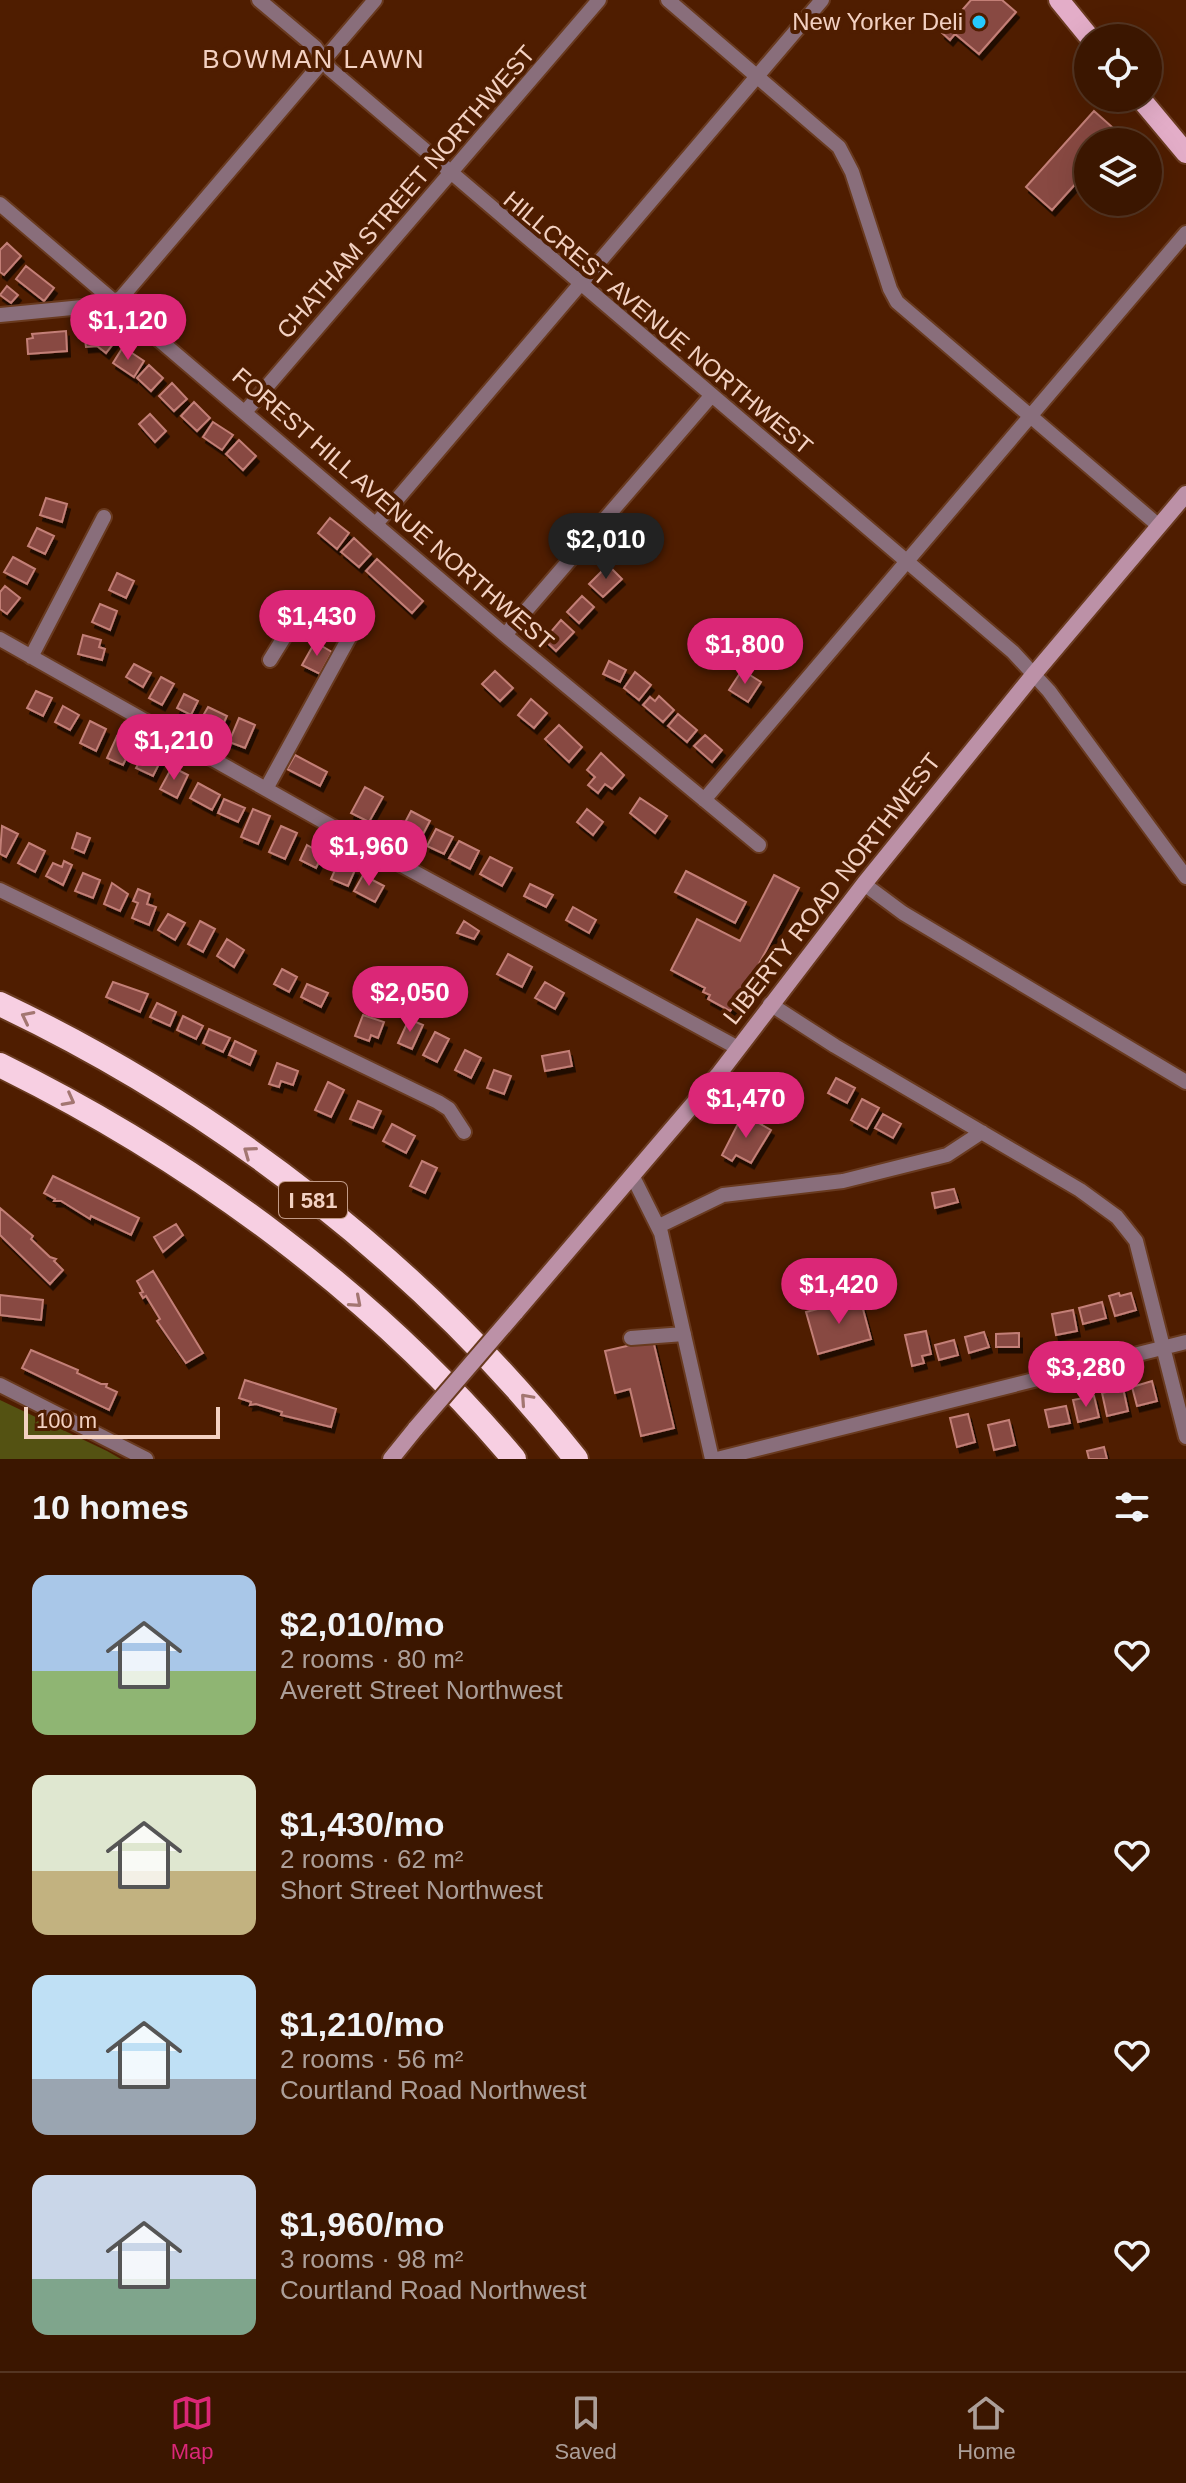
<!DOCTYPE html>
<html lang="en">
<head>
<meta charset="utf-8">
<style>
  body { margin:0; font-family:Helvetica,sans-serif; background:#421f0a; color:#f1f3f6; height:100vh; display:flex; flex-direction:column; font-size:30px; white-space:nowrap }
  * { box-sizing:border-box; margin:0 }
  p { font-size:26px; color:#ac9f99 }
  .icon { flex:none; width:44px; height:44px; fill:none; stroke:currentColor; stroke-width:2; stroke-linecap:round; stroke-linejoin:round }
  .map { position:relative; height:1459px; overflow:hidden }
  .drawer { display:flex; flex-direction:column; background:#3b1600; flex:1 }
  .drawer>* { flex:none }
  .tools { position:absolute; left:1074px; top:24px; display:grid; gap:16px }
  .tools a { display:grid; place-items:center; width:88px; height:88px; border-radius:50%; background:#3b1600; box-shadow:0 8px 32px #0002,0 0 0 2px #543522; font-size:40px }
  .scale { position:absolute; left:24px; bottom:20px; width:196px; box-sizing:border-box; padding-left:8px; border:4px solid #f3d1c2; border-top:0; font-size:22px; line-height:28px; white-space:nowrap; color:#f3d1c2; -webkit-text-stroke:6px #4f1d00; paint-order:stroke }
  .price { position:absolute; translate:-50% -68px; padding:0 18px; border-radius:28px; background:#db2777; color:#fff; font-size:26px; line-height:52px; filter:drop-shadow(0 2px 4px #0008) }
  .price::after { content:''; position:absolute; left:50%; top:48px; width:24px; height:18px; margin-left:-12px; background:inherit; clip-path:polygon(0 0,100% 0,50% 100%) }
  .price.selected { background:#222; color:#fff }
  ul { padding:0; list-style:none }
  li { display:flex; align-items:center; gap:24px; height:200px; padding:0 32px }
  li span { display:grid; place-items:center; flex:none; width:224px; height:160px; border-radius:16px; color:#555 }
  li>.icon { margin-inline-start:auto }
  span .icon { width:96px; height:96px; fill:#fffc; stroke-width:1 }
  li b { font-size:34px }
  h2 { display:flex; justify-content:space-between; align-items:center; height:96px; padding:0 32px; font-size:34px }
  .dock { display:flex; justify-content:space-around; align-items:center; height:112px; border-top:2px solid #543522; background:#3b1600; font-size:22px; color:#ac9f99 }
  .dock a { display:grid; justify-items:center; gap:4px }
  .dock .selected { color:#db2777 }
  .map>svg:first-child { display:block }
  .green { fill:#545212 }
  .building { fill:#884a43; stroke:#c37f77; stroke-width:2; filter:url(#shadow) }
  .lines { fill:none; stroke-linecap:round; stroke-linejoin:round }
  .street-casing { stroke:#693a1f; stroke-width:18 }
  .secondary-casing { stroke:#693a1f; stroke-width:20 }
  .primary-casing { stroke:#693a1f; stroke-width:24 }
  .highway-casing { stroke:#693a1f; stroke-width:28 }
  .street { stroke:#896e7b; stroke-width:14 }
  .secondary { stroke:#bc91a7; stroke-width:16 }
  .primary { stroke:#e3adc8; stroke-width:20 }
  .highway { stroke:#f7cfe2; stroke-width:24 }
  .secondary-bridge-casing { stroke:#693a1f; stroke-width:20; stroke-linecap:butt }
  .secondary-bridge { stroke:#bc91a7; stroke-width:16 }
  .oneway { stroke:#a37671 }
  .poi-dot { fill:#26c9fe; stroke:#4f1d00; stroke-width:3 }
  .labels { text-anchor:middle; stroke-width:8; stroke-linejoin:round; paint-order:stroke }
  .shield { fill:#4f1d00; stroke:#c29b88; stroke-width:2 }
  .shield-label { font-size:22px; font-weight:bold; fill:#f3d1c2 }
  .poi-label { font-size:24px; fill:#f3d1c2; stroke:#4f1d00; text-anchor:end }
  .street-label { font-size:24px; fill:#f3d1c2; stroke:#4f1d00 }
  .neighbourhood-label { font-size:26px; letter-spacing:2px; fill:#f3d1c2; stroke:#4f1d00 }
</style>
</head>
<body>
<div class="map">
<svg width="1186" height="1459" viewBox="0 0 1186 1459">
  <defs>
    <filter id="shadow"><feDropShadow dx="3" dy="5.5" stdDeviation="0" flood-color="#0009"/></filter>
  </defs>
  <rect width="100%" height="100%" fill="#4f1d00"/>
  <path class="green" d="M0,1400L107,1451L121,1459H0Z"/>
  <path class="building" d="M971,0H1002L1016,12L979,54L955,34L950,40L942,33Z
    M1094,111L1120,134L1113,142H1088V170L1052,210L1026,187Z
    M7,243L21,256L4,275L0,272V250Z
    M26,266L54,288L44,301L16,279Z
    M7,286L18,295L11,303L0,295Z
    M104,329L117,339L106,353L97,346L86,347L84,332Z
    M66,331L67,351L28,354L27,339L33,338L32,334Z
    M123,347L144,361L134,377L113,363Z
    M149,365L163,378L151,391L137,378Z
    M172,383L187,399L174,411L159,396Z
    M194,402L210,418L197,431L181,416Z
    M150,414L166,431L155,442L139,424Z
    M213,422L233,435L222,450L203,437Z
    M239,440L256,456L243,470L226,454Z
    M46,498L67,504L62,522L40,515Z
    M330,518L349,533L337,549L318,533Z
    M37,528L54,536L45,554L28,546Z
    M354,538L371,554L359,567L341,552Z
    M13,557L35,569L27,584L4,572Z
    M377,559L423,601L412,613L366,571Z
    M608,565L622,579L603,597L589,584Z
    M117,573L134,581L126,598L109,590Z
    M5,586L20,598L7,614L0,609V592Z
    M582,596L594,607L579,623L567,612Z
    M100,604L117,611L110,630L92,622Z
    M561,620L574,632L556,651L544,640Z
    M786,629L800,639L788,656L774,645Z
    M746,630L757,639L748,650L736,641Z
    M83,635L101,640L99,647L105,649L102,660L78,654Z
    M315,642L332,652L320,674L302,665Z
    M609,661L626,670L620,682L603,674Z
    M134,664L151,673L143,687L126,677Z
    M742,670L761,682L748,702L729,690Z
    M495,671L513,688L500,701L482,684Z
    M635,672L651,685L639,700L624,688Z
    M161,677L174,684L162,705L149,698Z
    M36,691L52,698L43,716L27,708Z
    M184,694L198,701L191,715L177,708Z
    M659,696L674,710L663,722L643,705L650,697L655,701Z
    M531,699L547,713L534,728L518,715Z
    M63,706L79,715L70,730L55,722Z
    M208,707L227,716L220,731L200,721Z
    M678,714L697,730L687,742L668,726Z
    M239,718L255,725L245,748L229,742Z
    M90,721L106,729L96,751L80,743Z
    M559,725L582,747L569,762L545,739Z
    M705,735L722,750L712,762L694,746Z
    M117,736L133,744L123,765L107,758Z
    M145,751L161,760L153,776L136,768Z
    M601,753L624,775L612,789L605,784L598,793L588,785L595,777L587,770Z
    M295,755L327,772L320,786L287,769Z
    M172,767L188,775L177,798L160,789Z
    M198,783L220,795L212,810L190,798Z
    M365,787L383,797L369,822L351,813Z
    M640,798L667,816L655,833L630,813Z
    M224,799L245,808L238,822L218,813Z
    M253,809L270,816L258,844L241,837Z
    M587,809L603,822L593,835L577,822Z
    M411,811L430,821L420,840L401,830Z
    M2,826L18,834L6,857L0,854Z
    M281,826L297,833L285,859L269,852Z
    M436,829L453,837L444,854L427,846Z
    M77,833L90,838L84,853L72,848Z
    M459,841L479,851L470,869L449,858Z
    M29,843L45,851L35,872L18,863Z
    M307,845L323,854L316,868L300,860Z
    M490,857L512,868L502,886L480,874Z
    M64,861L72,865L63,885L46,876L53,863L62,867Z
    M338,863L355,870L348,886L331,879Z
    M686,871L746,902L735,923L675,892Z
    M83,873L100,880L93,898L75,891Z
    M363,875L384,886L375,902L354,891Z
    M774,875L799,888L740,1000L730,1011L708,999L710,995L703,992L705,988L671,970L697,919L740,941Z
    M112,883L128,894L120,911L104,904Z
    M530,884L553,895L546,907L524,896Z
    M138,889L150,894L147,904L156,907L149,925L132,918L138,903L133,901Z
    M573,907L596,920L589,933L566,920Z
    M168,914L185,923L175,940L158,930Z
    M200,921L215,929L203,952L188,944Z
    M464,921L479,931L474,939L457,933Z
    M227,939L244,950L234,967L217,956Z
    M508,954L532,967L522,987L497,974Z
    M282,969L297,977L289,992L274,984Z
    M113,982L148,994L140,1012L106,997Z
    M545,982L564,993L555,1009L535,998Z
    M307,984L328,993L321,1007L301,997Z
    M157,1003L176,1012L170,1026L150,1017Z
    M363,1015L384,1022L378,1038L371,1035L369,1041L355,1036Z
    M183,1016L203,1026L196,1039L177,1030Z
    M409,1019L423,1025L412,1049L398,1043Z
    M209,1029L230,1038L223,1052L203,1043Z
    M435,1032L449,1039L437,1062L423,1055Z
    M235,1041L256,1051L250,1065L229,1055Z
    M465,1050L481,1058L471,1078L455,1070Z
    M569,1051L572,1066L545,1071L542,1056Z
    M277,1063L298,1071L293,1085L281,1081L279,1087L269,1084Z
    M494,1070L511,1076L504,1094L487,1088Z
    M836,1078L855,1088L847,1103L828,1093Z
    M328,1082L344,1090L331,1117L315,1110Z
    M862,1099L879,1108L867,1129L851,1120Z
    M358,1101L381,1111L373,1128L350,1119Z
    M743,1114L771,1130L751,1163L736,1155L732,1161L722,1155Z
    M883,1114L901,1124L893,1138L875,1128Z
    M392,1124L415,1136L406,1153L383,1141Z
    M422,1161L437,1168L425,1193L410,1186Z
    M53,1176L139,1218L131,1235L91,1216L90,1219L61,1201H54L55,1199L44,1193Z
    M954,1189L958,1202L935,1208L932,1193Z
    M0,1208L33,1236L31,1239L50,1257L56,1259L54,1261L63,1270L50,1284L0,1235Z
    M176,1224L183,1235L163,1252L154,1237Z
    M153,1271L203,1353L186,1363L157,1321L160,1319L146,1296L143,1298L140,1293L143,1292L137,1281Z
    M1119,1293L1120,1296L1131,1293L1136,1310L1115,1316L1109,1296Z
    M0,1295L43,1300L41,1320L0,1315Z
    M860,1298L871,1339L818,1354L806,1312Z
    M1102,1302L1106,1318L1083,1324L1079,1308Z
    M1073,1310L1077,1331L1056,1335L1052,1314Z
    M926,1331L931,1354L922,1356L924,1363L912,1366L905,1335Z
    M984,1332L989,1347L969,1353L965,1337Z
    M1019,1333V1347H996V1334Z
    M653,1340L674,1428L641,1436L630,1389L615,1393L605,1351Z
    M954,1340L958,1355L939,1360L935,1345Z
    M31,1350L78,1370L77,1373L101,1384H107L106,1387L117,1392L109,1410L22,1368Z
    M245,1380L336,1409L331,1427L281,1415L282,1412L256,1404L250,1405L251,1402L239,1398Z
    M1152,1381L1157,1401L1137,1406L1132,1387Z
    M1123,1388L1128,1411L1107,1416L1102,1393Z
    M1094,1396L1099,1417L1078,1422L1073,1400Z
    M1066,1406L1070,1423L1049,1427L1045,1410Z
    M968,1414L975,1442L957,1447L950,1418Z
    M1009,1420L1015,1445L994,1450L988,1425Z
    M1104,1447L1107,1459H1089L1087,1451Z"/>
  <g class="lines">
    <defs>
      <path id="street" d="M259,0L315,47L330,69L1013,652L1049,691L1186,877
        M668,0L839,147L852,172L890,289L897,302L1159,526
        M0,204L505,635L759,845
        M0,315L103,305L121,298L375,0
        M245,412L599,0
        M376,524L822,0
        M505,635L711,396
        M0,639L372,849L738,1048
        M31,657L104,517
        M266,789L350,636L326,611L306,602L270,660
        M704,800L1186,233
        M864,884L903,913L1186,1082
        M0,890L438,1102L449,1109L464,1132
        M770,1004L835,1046L1080,1190L1117,1217L1136,1241L1186,1437
        M632,1175L661,1233L712,1459
        M659,1226L723,1195L843,1181L947,1155L982,1132
        M631,1338L684,1334
        M0,1385L146,1459
        M717,1459L1186,1342"/>
      <path id="secondary" d="M515,1313L718,1075L864,884L1034,674L1186,494
        M391,1459L416,1428"/>
      <path id="primary" d="M1059,0L1090,38
        M1140,98L1186,153"/>
      <path id="highway" d="M0,1004C221,1109 424,1267 576,1459
        M0,1065C193,1160 375,1294 514,1459"/>
    </defs>
    <use href="#street" class="street-casing"/>
    <use href="#secondary" class="secondary-casing"/>
    <use href="#primary" class="primary-casing"/>
    <use href="#highway" class="highway-casing"/>
    <use href="#street" class="street"/>
    <use href="#secondary" class="secondary"/>
    <use href="#primary" class="primary"/>
    <use href="#highway" class="highway"/>
    <defs>
      <path id="secondary-bridge" d="M416,1428L515,1313"/>
    </defs>
    <use href="#secondary-bridge" class="secondary-bridge-casing"/>
    <use href="#secondary-bridge" class="secondary-bridge"/>
  </g>
  <defs><path id="oneway-chevron" d="M-2-3.5L2.5 0L-2 3.5" fill="none" stroke-width="1.6" stroke-linecap="round" stroke-linejoin="round" transform="scale(2)"/></defs>
  <g class="oneway">
    <use href="#oneway-chevron" transform="translate(27 1017) rotate(-153)"/>
    <use href="#oneway-chevron" transform="translate(69 1100) rotate(28)"/>
    <use href="#oneway-chevron" transform="translate(249 1152) rotate(-144)"/>
    <use href="#oneway-chevron" transform="translate(356 1302) rotate(41)"/>
    <use href="#oneway-chevron" transform="translate(526 1399) rotate(-132)"/>
  </g>
  <circle class="poi-dot" cx="979" cy="22" r="8"/>
  <g class="labels">
    <rect class="shield" x="279" y="1182" width="68" height="36" rx="6"/>
    <g class="shield-label">
      <text x="313" y="1208">I 581</text>
    </g>
    <g class="poi-label">
      <text x="963" y="30">New Yorker Deli</text>
    </g>
    <g class="street-label">
      <text transform="translate(406 192) rotate(-49)" y="8">CHATHAM STREET NORTHWEST</text>
      <text transform="translate(658 323) rotate(40)" y="8">HILLCREST AVENUE NORTHWEST</text>
      <text transform="translate(393 509) rotate(41)" y="8">FOREST HILL AVENUE NORTHWEST</text>
      <text transform="translate(832 889) rotate(-52)" y="8">LIBERTY ROAD NORTHWEST</text>
    </g>
    <g class="neighbourhood-label">
      <text x="314" y="68">BOWMAN LAWN</text>
    </g>
  </g>
</svg>
<div class="tools">
<a><svg class="icon" aria-label="locate" viewBox="0 0 24 24"><circle cx="12" cy="12" r="6"/><path d="M12 2v4M12 18v4M2 12h4M18 12h4"/></svg></a>
<a><svg class="icon" aria-label="layers" viewBox="0 0 24 24"><path d="M12 4l9 5-9 5-9-5zM3 14l9 5 9-5"/></svg></a>
</div>
<div class="scale">100 m</div>
<b class="price" style="left:128px;top:362px">$1,120</b>
<b class="price selected" style="left:606px;top:581px">$2,010</b>
<b class="price" style="left:317px;top:658px">$1,430</b>
<b class="price" style="left:745px;top:686px">$1,800</b>
<b class="price" style="left:174px;top:782px">$1,210</b>
<b class="price" style="left:369px;top:888px">$1,960</b>
<b class="price" style="left:410px;top:1034px">$2,050</b>
<b class="price" style="left:746px;top:1140px">$1,470</b>
<b class="price" style="left:839px;top:1326px">$1,420</b>
<b class="price" style="left:1086px;top:1409px">$3,280</b>
</div>
<section class="drawer">
<h2>10 homes<svg class="icon" aria-label="filters" viewBox="0 0 24 24"><path d="M4 7h16M4 17h16"/><circle cx="9" cy="7" r="2"/><circle cx="15" cy="17" r="2"/></svg></h2>
<ul>
<li><span style="background:linear-gradient(#a9c7e8 60%,#8fb573 0)"><svg class="icon" aria-label="home" viewBox="0 0 24 24"><path d="M3 11l9-7 9 7M6 9v11h12V9"/></svg></span><div><b>$2,010/mo</b><p>2 rooms · 80 m²</p><p>Averett Street Northwest</p></div><svg class="icon" aria-label="heart" viewBox="0 0 24 24"><path d="M12 20l-8-8c-3-5 5-10 8-4 3-6 11-1 8 4z"/></svg></li>
<li><span style="background:linear-gradient(#dfe7d0 60%,#c2b280 0)"><svg class="icon" aria-label="home" viewBox="0 0 24 24"><path d="M3 11l9-7 9 7M6 9v11h12V9"/></svg></span><div><b>$1,430/mo</b><p>2 rooms · 62 m²</p><p>Short Street Northwest</p></div><svg class="icon" aria-label="heart" viewBox="0 0 24 24"><path d="M12 20l-8-8c-3-5 5-10 8-4 3-6 11-1 8 4z"/></svg></li>
<li><span style="background:linear-gradient(#bfe0f5 65%,#9aa5b1 0)"><svg class="icon" aria-label="home" viewBox="0 0 24 24"><path d="M3 11l9-7 9 7M6 9v11h12V9"/></svg></span><div><b>$1,210/mo</b><p>2 rooms · 56 m²</p><p>Courtland Road Northwest</p></div><svg class="icon" aria-label="heart" viewBox="0 0 24 24"><path d="M12 20l-8-8c-3-5 5-10 8-4 3-6 11-1 8 4z"/></svg></li>
<li><span style="background:linear-gradient(#c9d6e8 65%,#7fa58c 0)"><svg class="icon" aria-label="home" viewBox="0 0 24 24"><path d="M3 11l9-7 9 7M6 9v11h12V9"/></svg></span><div><b>$1,960/mo</b><p>3 rooms · 98 m²</p><p>Courtland Road Northwest</p></div><svg class="icon" aria-label="heart" viewBox="0 0 24 24"><path d="M12 20l-8-8c-3-5 5-10 8-4 3-6 11-1 8 4z"/></svg></li>
</ul>
</section>
<nav class="dock">
<a class="selected"><svg class="icon" aria-label="map" viewBox="0 0 24 24"><path d="M3 6l6-2 6 2 6-2v14l-6 2-6-2-6 2zM9 4v14M15 6v14"/></svg>Map</a>
<a><svg class="icon" aria-label="saved" viewBox="0 0 24 24"><path d="M7 4h10v16l-5-4-5 4z"/></svg>Saved</a>
<a><svg class="icon" aria-label="home" viewBox="0 0 24 24"><path d="M3 11l9-7 9 7M6 9v11h12V9"/></svg>Home</a>
</nav>
</body>
</html>
